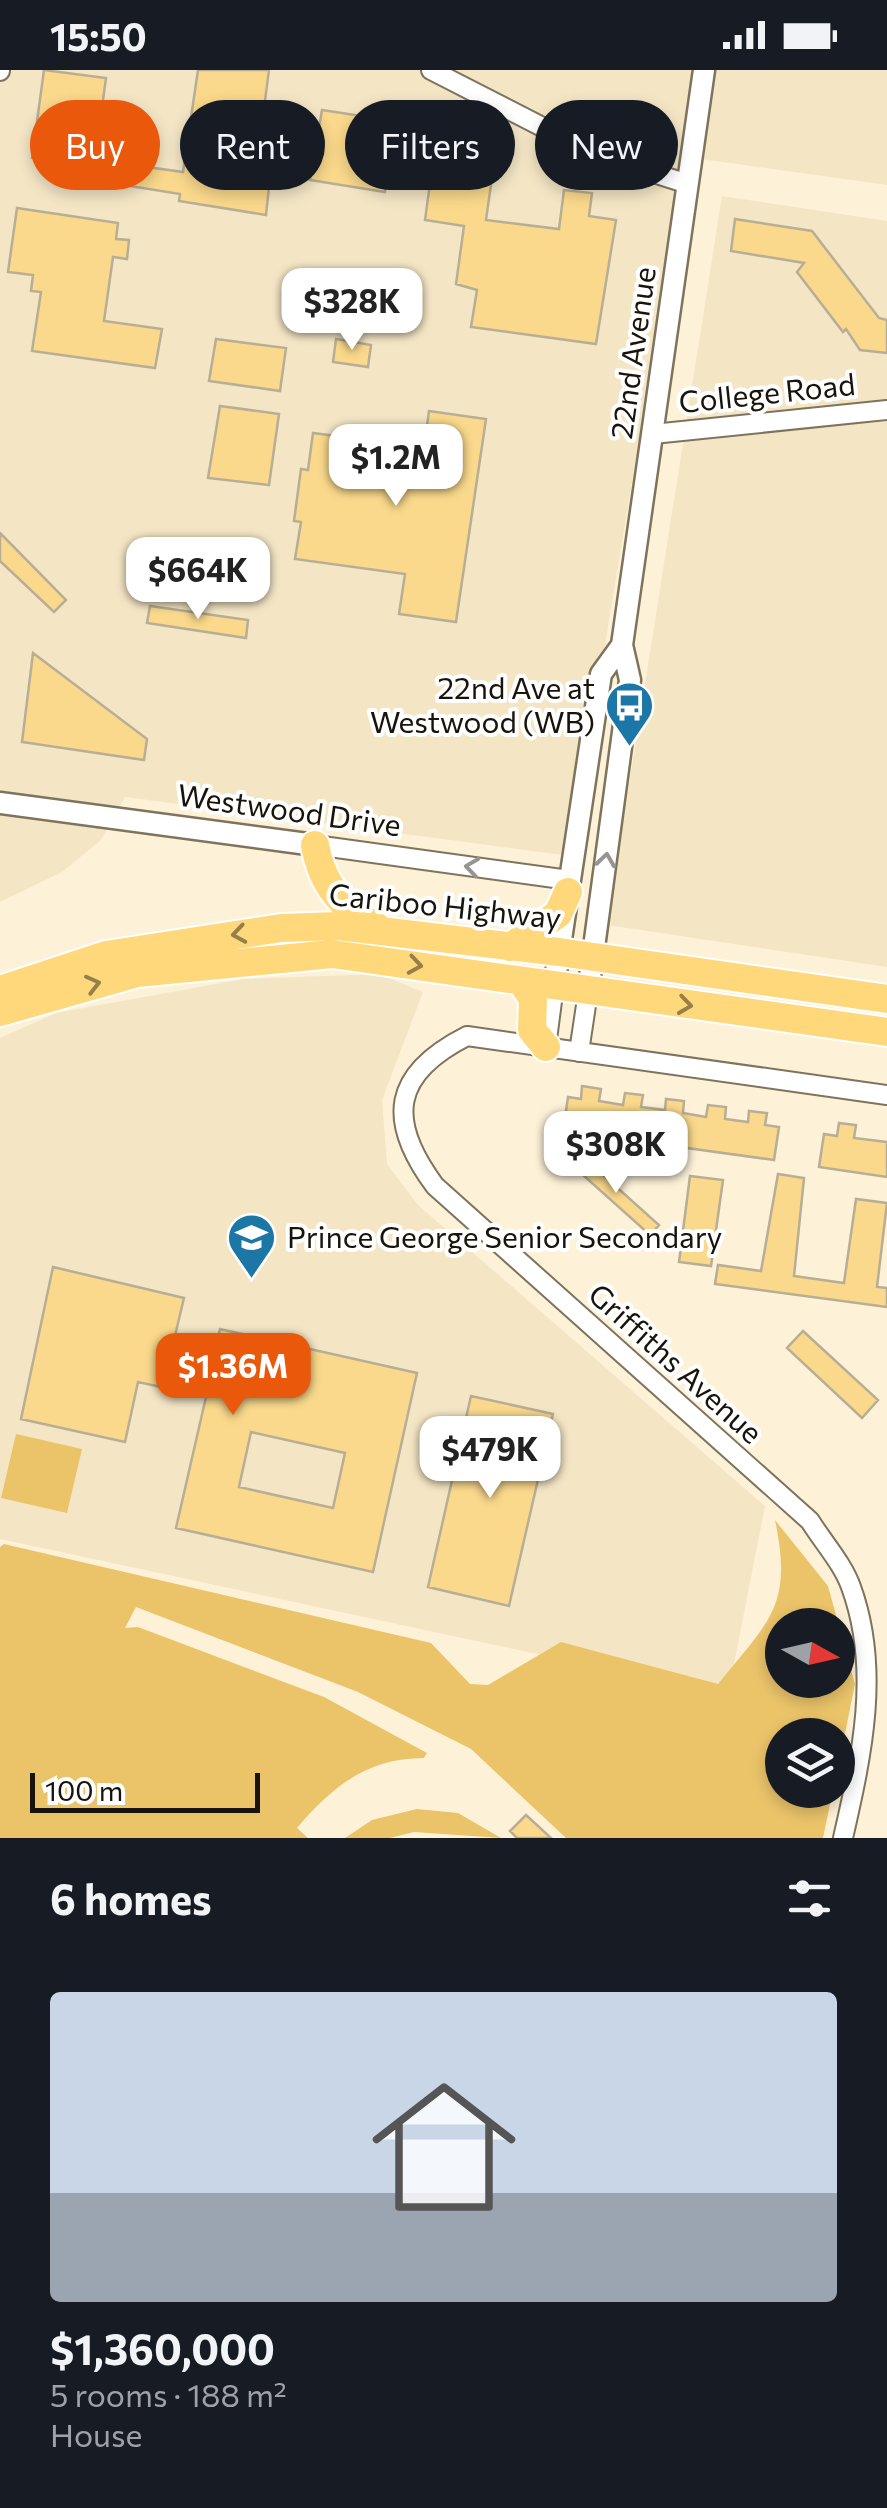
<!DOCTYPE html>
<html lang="en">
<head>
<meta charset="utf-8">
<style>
  body { margin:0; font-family:Commissioner,sans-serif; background:#20242c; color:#f1f3f6; height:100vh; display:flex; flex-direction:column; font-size:38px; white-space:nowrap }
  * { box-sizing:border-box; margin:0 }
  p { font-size:32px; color:#9ea1a6 }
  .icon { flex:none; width:55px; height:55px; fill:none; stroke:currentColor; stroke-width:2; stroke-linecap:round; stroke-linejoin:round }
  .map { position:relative; height:1768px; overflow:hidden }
  .sheet { display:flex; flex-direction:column; background:#171b24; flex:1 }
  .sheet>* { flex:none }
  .hud { position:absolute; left:30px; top:30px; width:828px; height:90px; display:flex; gap:20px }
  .needle { width:65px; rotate:98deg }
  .buttons { position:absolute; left:765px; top:1538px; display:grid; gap:20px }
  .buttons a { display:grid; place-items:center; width:90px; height:90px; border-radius:50%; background:#171b24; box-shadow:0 5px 15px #0003; font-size:50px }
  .scale { position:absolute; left:30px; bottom:25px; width:230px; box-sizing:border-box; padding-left:10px; border:5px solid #18140b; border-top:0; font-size:28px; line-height:35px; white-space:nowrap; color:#18140b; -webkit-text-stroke:8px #fff; paint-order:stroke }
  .price { position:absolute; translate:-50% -85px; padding:0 22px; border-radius:20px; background:#fff; color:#222; font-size:32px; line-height:65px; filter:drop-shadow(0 2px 5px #0008) }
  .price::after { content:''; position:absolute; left:50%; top:60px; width:30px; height:22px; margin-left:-15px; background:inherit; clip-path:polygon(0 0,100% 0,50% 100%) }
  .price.active { background:#ea580c; color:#fff }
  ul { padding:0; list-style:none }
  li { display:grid; align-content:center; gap:20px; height:530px; padding:0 50px }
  li span { display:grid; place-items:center; height:310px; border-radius:10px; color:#555 }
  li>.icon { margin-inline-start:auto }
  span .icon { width:180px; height:180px; fill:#fffc; stroke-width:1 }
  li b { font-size:42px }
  h2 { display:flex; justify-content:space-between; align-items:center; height:120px; padding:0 50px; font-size:42px }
  .tag { padding:0 35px; border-radius:45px; background:#171b24; box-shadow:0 5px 15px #0003; font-size:35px; line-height:90px }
  .tag.active { background:#ea580c; color:#fff }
  .status { display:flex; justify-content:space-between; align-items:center; height:70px; padding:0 50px; background:#171b24; direction:ltr }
  .status svg { height:28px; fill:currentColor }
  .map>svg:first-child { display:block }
  .built { fill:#f4e6c5 }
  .green { fill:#ebc46a; fill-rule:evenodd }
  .building { fill:#fad98c; stroke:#b8ae95; stroke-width:2.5; fill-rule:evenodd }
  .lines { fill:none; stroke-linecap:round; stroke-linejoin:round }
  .minor-casing { stroke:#7e745d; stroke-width:22 }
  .tertiary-casing { stroke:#7e745d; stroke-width:25 }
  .trunk-casing { stroke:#fff; stroke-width:32 }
  .minor { stroke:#fff; stroke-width:18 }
  .tertiary { stroke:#fff; stroke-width:20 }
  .trunk { stroke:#fed87b; stroke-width:28 }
  .oneway { stroke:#979591 }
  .oneway2 { stroke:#968049 }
  .labels { text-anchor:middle; stroke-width:8; stroke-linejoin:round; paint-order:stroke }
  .street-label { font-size:30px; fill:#18140b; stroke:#fff }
  .poi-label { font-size:30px; fill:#18140b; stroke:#fff; text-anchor:end }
</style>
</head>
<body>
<div class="status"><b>15:50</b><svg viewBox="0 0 49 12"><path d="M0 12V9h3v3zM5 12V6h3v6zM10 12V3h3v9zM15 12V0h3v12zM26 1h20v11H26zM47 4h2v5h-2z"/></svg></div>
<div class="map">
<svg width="887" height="1768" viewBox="0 0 887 1768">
  <rect width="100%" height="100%" fill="#fdf1d8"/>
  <path class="built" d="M0,0H887V115L686,87L570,786L125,727L101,770L62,802L0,832Z
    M722,126L887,151V897L607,855Z
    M379,904L423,922L382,1030L387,1094L418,1135L765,1436L728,1625L0,1469V968L56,943L243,909Z"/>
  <path class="green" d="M16,1364L82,1379L67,1443L1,1428Z
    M775,1450L828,1516L855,1614L838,1698V1665H782V1720H833L823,1768H566L471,1679L358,1622L136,1537L125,1558L138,1557L324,1627L427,1683L424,1688C367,1688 332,1717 297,1758L308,1768H0V1477L4,1474L431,1573L470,1614L488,1615L561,1572L718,1614C770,1550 793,1536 775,1450ZM782,1555H838V1610H782Z
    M417,1739L458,1743L501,1768L414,1762L390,1768H345L372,1750Z"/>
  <path class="building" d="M44,0L106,8L94,97L32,88Z
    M198,0H269L254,114L269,117L266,145L179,131L180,124L130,116L133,95L183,102Z
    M322,40L395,51L385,122L310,110Z
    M435,77L495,86L486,150L559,159L564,120L592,123L589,146L616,150L596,274L471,257L477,220L456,214L464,156L425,150Z
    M17,138L118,153L116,169L129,170L127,189L113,187L104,251L162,259L155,298L32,281L41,222L31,221L33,205L8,202Z
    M735,149L812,161L879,248L887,250V283L860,280L846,259L843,262L797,202L804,193L731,181Z
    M216,269L286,278L280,321L209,311Z
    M336,269L371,275L368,297L333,292Z
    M220,336L279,344L269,415L208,408Z
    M429,341L486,349L456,552L399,544L405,504L295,489L301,452L294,451L301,399L308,400L313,363L424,378Z
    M0,463L66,530L54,542L0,491Z
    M199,474L214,476L210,509L195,507Z
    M150,536L248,550L246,568L147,553Z
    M33,583L147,669L144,690L22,672Z
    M582,1016L601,1019L599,1031L623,1035L625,1023L643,1025L641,1037L665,1040L666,1029L684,1031L683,1043L706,1047L708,1035L726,1037L725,1049L748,1052L749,1041L767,1043L765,1055L779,1057L774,1090L563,1061L568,1027L581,1029Z
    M839,1053L856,1055L854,1068L887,1072V1107L819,1097L824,1064L837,1066Z
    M583,1087L659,1155L650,1165L574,1097Z
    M778,1104L804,1108L794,1206L844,1213L856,1129L887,1133L877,1217L887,1218V1237L715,1214L718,1195L761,1201Z
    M690,1106L723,1110L711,1196L679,1192Z
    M53,1197L184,1228L173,1274L214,1283L220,1259L417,1303L373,1502L176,1458L206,1327L138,1312L125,1372L21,1349ZM251,1362L345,1383L333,1438L239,1417Z
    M803,1261L878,1330L862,1348L787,1278Z
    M471,1326L553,1344L509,1536L428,1517Z
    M526,1745L551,1768H517L510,1761Z"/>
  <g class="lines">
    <defs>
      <path id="minor" d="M431,0L597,85L688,114
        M0,1V0
        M653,364L887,340
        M315,775L569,810
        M546,977L554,916
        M579,982L588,922
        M843,1768C862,1685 881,1599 851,1517C843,1494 823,1472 810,1451L435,1116C386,1050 392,1004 467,966L887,1025"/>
      <path id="tertiary" d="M0,733L315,775
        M554,916L601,604L622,575
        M588,922L630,610L622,575L704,0"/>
      <path id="trunk" d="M315,775C322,815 342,838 377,857
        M510,877L558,844L568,822
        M521,911L533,929L532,960L546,977
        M0,920L106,885L281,858L338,856L559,882L887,929
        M0,942L137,903L332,884L887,962"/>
    </defs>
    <use href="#minor" class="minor-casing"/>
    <use href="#tertiary" class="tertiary-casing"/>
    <use href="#trunk" class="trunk-casing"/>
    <use href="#minor" class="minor"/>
    <use href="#tertiary" class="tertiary"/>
    <use href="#trunk" class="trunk"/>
  </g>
  <defs><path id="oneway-chevron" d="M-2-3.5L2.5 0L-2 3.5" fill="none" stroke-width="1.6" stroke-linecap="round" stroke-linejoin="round" transform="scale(2.5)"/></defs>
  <g class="oneway">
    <use href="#oneway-chevron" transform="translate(606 790) rotate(-82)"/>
    <use href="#oneway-chevron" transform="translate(472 797) rotate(-172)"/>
  </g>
  <g class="oneway2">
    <use href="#oneway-chevron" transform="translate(239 864) rotate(171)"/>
    <use href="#oneway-chevron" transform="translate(415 895) rotate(9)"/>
    <use href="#oneway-chevron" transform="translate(93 914) rotate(-14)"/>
    <use href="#oneway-chevron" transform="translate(685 935) rotate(8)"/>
  </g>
  <defs>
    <symbol id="bus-pin" viewBox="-11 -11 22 30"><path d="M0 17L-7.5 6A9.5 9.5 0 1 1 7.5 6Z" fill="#1c77a6" stroke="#fff"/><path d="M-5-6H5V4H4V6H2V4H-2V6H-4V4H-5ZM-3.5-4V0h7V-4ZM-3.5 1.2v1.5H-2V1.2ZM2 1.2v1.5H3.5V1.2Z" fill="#fff"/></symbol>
    <symbol id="school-pin" viewBox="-11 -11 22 30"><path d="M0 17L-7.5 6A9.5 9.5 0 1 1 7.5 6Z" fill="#1c77a6" stroke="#fff"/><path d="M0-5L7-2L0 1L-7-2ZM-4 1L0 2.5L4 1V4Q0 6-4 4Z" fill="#fff"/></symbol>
  </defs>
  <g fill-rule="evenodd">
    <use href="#bus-pin" x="602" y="608" width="55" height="75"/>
    <use href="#school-pin" x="224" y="1140" width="55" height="75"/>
  </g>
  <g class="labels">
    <g class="street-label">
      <text transform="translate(634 283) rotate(-82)" y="10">22nd Avenue</text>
      <text transform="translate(767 324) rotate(-6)" y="10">College Road</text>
      <text transform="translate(289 741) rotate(8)" y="10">Westwood Drive</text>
      <text transform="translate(445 837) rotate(6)" y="10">Cariboo Highway</text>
      <text transform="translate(675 1294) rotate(42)" y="10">Griffiths Avenue</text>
    </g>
    <g class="poi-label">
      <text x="595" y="629">22nd Ave at<tspan x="595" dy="34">Westwood (WB)</tspan></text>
      <text x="287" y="1178" text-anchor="start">Prince George Senior Secondary</text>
    </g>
  </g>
</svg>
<div class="buttons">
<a><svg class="needle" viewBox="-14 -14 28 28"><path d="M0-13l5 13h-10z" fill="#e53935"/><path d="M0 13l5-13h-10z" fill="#9ea1a6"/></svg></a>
<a><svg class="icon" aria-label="layers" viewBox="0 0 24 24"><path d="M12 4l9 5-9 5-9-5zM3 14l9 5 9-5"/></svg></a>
</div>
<div class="scale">100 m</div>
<b class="price" style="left:352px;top:283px">$328K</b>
<b class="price" style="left:396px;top:439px">$1.2M</b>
<b class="price" style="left:198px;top:552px">$664K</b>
<b class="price" style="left:616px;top:1126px">$308K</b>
<b class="price active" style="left:233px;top:1348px">$1.36M</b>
<b class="price" style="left:490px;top:1431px">$479K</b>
<div class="hud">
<a class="tag active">Buy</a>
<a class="tag">Rent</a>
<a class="tag">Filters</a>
<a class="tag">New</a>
</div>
</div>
<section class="sheet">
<h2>6 homes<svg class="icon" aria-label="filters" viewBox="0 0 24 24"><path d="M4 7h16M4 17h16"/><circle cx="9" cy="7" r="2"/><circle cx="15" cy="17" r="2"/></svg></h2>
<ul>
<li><span style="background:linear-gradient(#c9d6e8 65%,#9aa5b1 0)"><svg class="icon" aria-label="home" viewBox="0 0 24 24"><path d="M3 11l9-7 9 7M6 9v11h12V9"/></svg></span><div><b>$1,360,000</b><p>5 rooms · 188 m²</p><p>House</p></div></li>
</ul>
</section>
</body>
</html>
